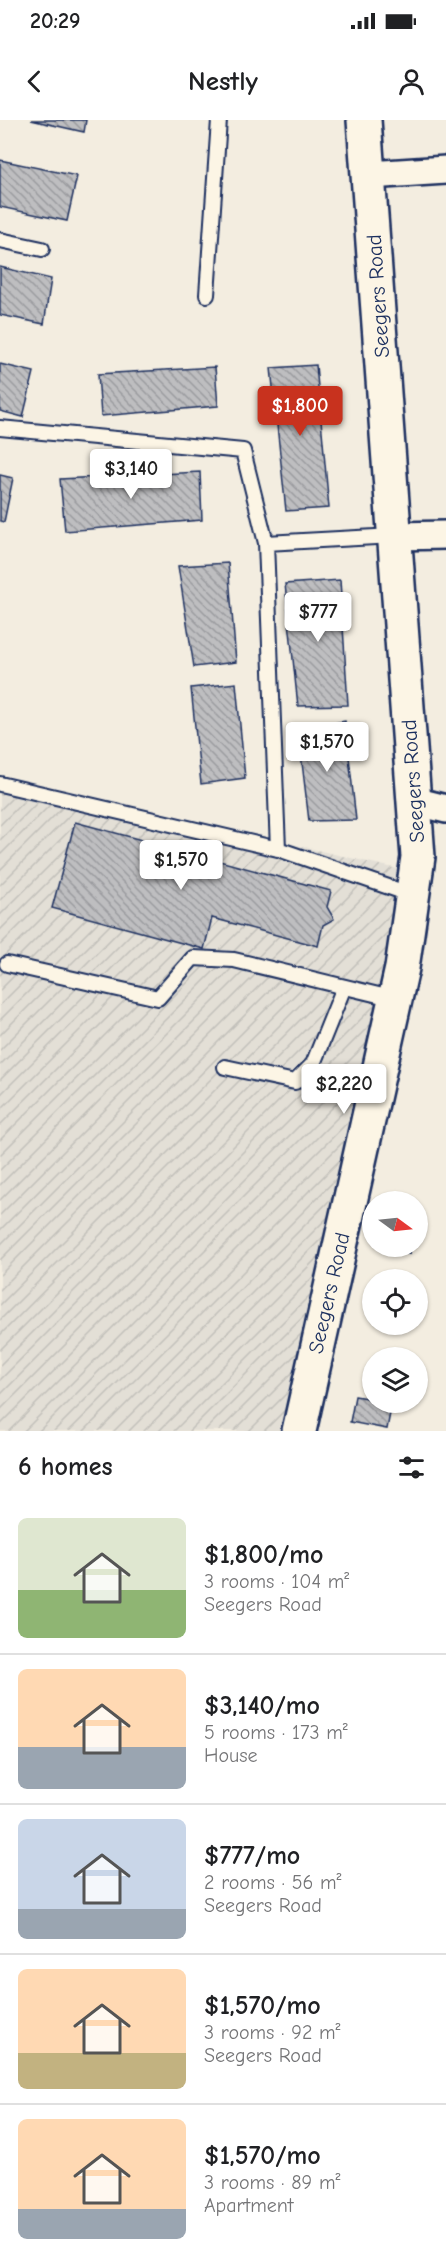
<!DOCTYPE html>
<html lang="en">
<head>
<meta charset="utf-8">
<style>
  body { margin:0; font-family:"Comic Neue",sans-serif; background:#f6f6f6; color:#202124; height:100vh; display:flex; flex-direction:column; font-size:22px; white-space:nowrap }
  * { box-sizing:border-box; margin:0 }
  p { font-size:20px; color:#757577 }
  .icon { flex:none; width:33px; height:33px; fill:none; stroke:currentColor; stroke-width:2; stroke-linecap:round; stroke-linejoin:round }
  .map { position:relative; height:1311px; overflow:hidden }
  .side { display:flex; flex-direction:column; background:#fff; flex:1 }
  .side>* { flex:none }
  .needle { width:39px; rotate:105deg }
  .buttons { position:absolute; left:362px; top:1071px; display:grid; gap:12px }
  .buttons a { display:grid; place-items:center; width:66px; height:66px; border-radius:50%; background:#fff; box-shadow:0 2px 4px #0004; font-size:30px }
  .price { position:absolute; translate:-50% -51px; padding:0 14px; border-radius:6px; background:#fff; color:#222; font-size:20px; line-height:39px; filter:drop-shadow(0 2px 3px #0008) }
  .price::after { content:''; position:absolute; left:50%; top:36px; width:18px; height:14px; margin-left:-9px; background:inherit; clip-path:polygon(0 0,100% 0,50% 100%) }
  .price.active { background:#c8321e; color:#fff }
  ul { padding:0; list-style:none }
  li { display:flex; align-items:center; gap:18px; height:150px; padding:0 18px }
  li+li { border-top:2px solid #e0e0e0 }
  li span { display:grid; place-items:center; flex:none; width:168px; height:120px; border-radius:9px; color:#555 }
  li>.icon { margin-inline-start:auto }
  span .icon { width:72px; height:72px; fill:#fffc; stroke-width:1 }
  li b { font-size:26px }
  h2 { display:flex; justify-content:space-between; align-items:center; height:72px; padding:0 18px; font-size:26px }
  .status { display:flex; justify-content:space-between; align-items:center; height:42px; padding:0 30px; background:#fff; direction:ltr }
  .status svg { height:16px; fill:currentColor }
  header { display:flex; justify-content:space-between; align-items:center; height:78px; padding:0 18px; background:#fff; font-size:27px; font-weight:700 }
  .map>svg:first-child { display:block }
  .industrial { fill:url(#industrial-furrows) }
  .building { fill:url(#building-back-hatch); stroke:#1b2f5e; stroke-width:1.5 }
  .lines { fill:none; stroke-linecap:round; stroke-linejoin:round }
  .service-casing { stroke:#1b2f5e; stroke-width:18 }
  .minor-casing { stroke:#1b2f5e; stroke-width:32 }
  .tertiary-casing { stroke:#1b2f5e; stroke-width:38 }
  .service { stroke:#fcf5e5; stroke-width:14 }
  .minor { stroke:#fcf5e5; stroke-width:27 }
  .tertiary { stroke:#fcf5e5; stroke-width:33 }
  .labels { text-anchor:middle; stroke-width:4.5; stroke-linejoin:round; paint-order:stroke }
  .street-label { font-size:21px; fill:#1b2f5e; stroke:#fcf5e5 }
</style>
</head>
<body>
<div class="status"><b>20:29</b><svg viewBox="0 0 49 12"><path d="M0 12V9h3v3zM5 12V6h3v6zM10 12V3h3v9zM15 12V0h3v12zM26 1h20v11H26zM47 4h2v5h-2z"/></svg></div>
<header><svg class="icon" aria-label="back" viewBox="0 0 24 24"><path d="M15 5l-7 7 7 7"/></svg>Nestly<svg class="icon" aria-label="person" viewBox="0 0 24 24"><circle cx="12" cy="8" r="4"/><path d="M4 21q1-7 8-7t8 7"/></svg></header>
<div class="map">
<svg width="446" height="1311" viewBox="0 0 446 1311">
  <defs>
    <pattern id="industrial-furrows" width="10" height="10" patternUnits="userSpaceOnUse" patternTransform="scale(1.5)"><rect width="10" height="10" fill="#e3dfd6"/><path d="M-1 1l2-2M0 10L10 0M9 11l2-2" fill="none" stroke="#c2c0ba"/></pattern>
    <pattern id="building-back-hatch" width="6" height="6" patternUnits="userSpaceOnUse" patternTransform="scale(1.5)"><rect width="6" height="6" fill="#bebec0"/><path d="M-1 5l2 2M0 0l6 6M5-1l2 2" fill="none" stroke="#9a9b9f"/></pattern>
  </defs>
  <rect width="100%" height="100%" fill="#f3ede0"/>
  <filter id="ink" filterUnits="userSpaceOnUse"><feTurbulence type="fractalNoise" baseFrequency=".0167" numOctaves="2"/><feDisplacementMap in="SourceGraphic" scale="12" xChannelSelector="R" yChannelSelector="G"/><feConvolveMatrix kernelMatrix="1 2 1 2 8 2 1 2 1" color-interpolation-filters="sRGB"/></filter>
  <g filter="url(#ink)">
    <path class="industrial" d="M0,656L398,749L399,795L281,1311H0Z"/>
    <path class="building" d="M31,0H86L84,12Z
      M0,40L77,56L67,101L0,87Z
      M0,147L51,159L44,204L0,195Z
      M0,244L34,252L23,297L0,291Z
      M316,245L329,388L286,391L271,248Z
      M215,247L218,286L101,296L98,254Z
      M200,352L202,400L65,411L60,359Z
      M0,355L13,358L4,402L0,401Z
      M228,443L236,542L194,547L178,446Z
      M340,460L348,585L298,586L285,464Z
      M236,563L245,658L201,664L191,568Z
      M345,601L356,700L309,701L298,609Z
      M75,702L331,771L327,787L334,799L323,805L318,826L212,798L204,829L52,788Z
      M386,1126H411L409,1134L386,1129Z
      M355,1276L372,1279V1282L392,1283L387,1309L350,1302Z"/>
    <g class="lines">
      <defs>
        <path id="service" d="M0,120L42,129
          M207,175L219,0
          M0,308L243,331L266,423L394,416
          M266,423L278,729
          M0,664L278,729L412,775
          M7,844L158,878L193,838L234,840L395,879
          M225,947L295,962L313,944L344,867"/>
        <path id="minor" d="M369,55L446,50
          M396,416L446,415
          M414,681L446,689"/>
        <path id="tertiary" d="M299,1311L402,848L418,737L364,0"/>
      </defs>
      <use href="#service" class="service-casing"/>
      <use href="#minor" class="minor-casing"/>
      <use href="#tertiary" class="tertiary-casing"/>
      <use href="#service" class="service"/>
      <use href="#minor" class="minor"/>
      <use href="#tertiary" class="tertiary"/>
    </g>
  </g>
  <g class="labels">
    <g class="street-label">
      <text transform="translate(378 176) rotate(-94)" y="7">Seegers Road</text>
      <text transform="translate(413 661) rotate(-94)" y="7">Seegers Road</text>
      <text transform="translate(329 1173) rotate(-77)" y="7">Seegers Road</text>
    </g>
  </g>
</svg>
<div class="buttons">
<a><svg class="needle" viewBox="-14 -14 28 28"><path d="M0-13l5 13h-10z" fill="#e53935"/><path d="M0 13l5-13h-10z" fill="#757577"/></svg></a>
<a><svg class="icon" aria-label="locate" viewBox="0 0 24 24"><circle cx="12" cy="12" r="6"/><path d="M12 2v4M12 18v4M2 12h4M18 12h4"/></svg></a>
<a><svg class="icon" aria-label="layers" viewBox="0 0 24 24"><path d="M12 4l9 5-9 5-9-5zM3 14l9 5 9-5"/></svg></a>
</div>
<b class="price active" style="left:300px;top:317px">$1,800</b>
<b class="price" style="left:131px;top:380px">$3,140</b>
<b class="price" style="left:318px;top:523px">$777</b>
<b class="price" style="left:327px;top:653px">$1,570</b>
<b class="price" style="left:181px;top:771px">$1,570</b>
<b class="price" style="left:344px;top:995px">$2,220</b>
</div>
<section class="side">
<h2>6 homes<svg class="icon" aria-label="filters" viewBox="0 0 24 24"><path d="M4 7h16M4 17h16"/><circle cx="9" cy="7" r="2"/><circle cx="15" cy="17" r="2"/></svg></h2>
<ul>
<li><span style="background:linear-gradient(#dfe7d0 60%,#8fb573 0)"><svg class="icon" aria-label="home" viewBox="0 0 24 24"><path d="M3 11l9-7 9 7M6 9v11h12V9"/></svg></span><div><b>$1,800/mo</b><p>3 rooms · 104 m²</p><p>Seegers Road</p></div></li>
<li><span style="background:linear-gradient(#ffd9b3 65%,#9aa5b1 0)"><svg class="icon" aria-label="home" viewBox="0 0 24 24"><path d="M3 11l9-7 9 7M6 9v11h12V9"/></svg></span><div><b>$3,140/mo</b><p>5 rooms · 173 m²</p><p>House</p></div></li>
<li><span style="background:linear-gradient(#c9d6e8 75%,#9aa5b1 0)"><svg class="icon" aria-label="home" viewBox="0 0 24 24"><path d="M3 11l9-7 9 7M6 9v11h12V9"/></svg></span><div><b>$777/mo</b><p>2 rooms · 56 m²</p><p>Seegers Road</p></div></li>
<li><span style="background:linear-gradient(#ffd9b3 70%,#c2b280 0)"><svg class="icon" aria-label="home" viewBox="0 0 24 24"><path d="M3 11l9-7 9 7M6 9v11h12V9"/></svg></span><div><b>$1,570/mo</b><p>3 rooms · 92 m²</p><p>Seegers Road</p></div></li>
<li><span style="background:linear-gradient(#ffd9b3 75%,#9aa5b1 0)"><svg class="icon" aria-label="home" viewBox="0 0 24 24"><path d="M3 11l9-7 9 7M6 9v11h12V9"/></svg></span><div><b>$1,570/mo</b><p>3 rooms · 89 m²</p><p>Apartment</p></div></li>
</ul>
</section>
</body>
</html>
